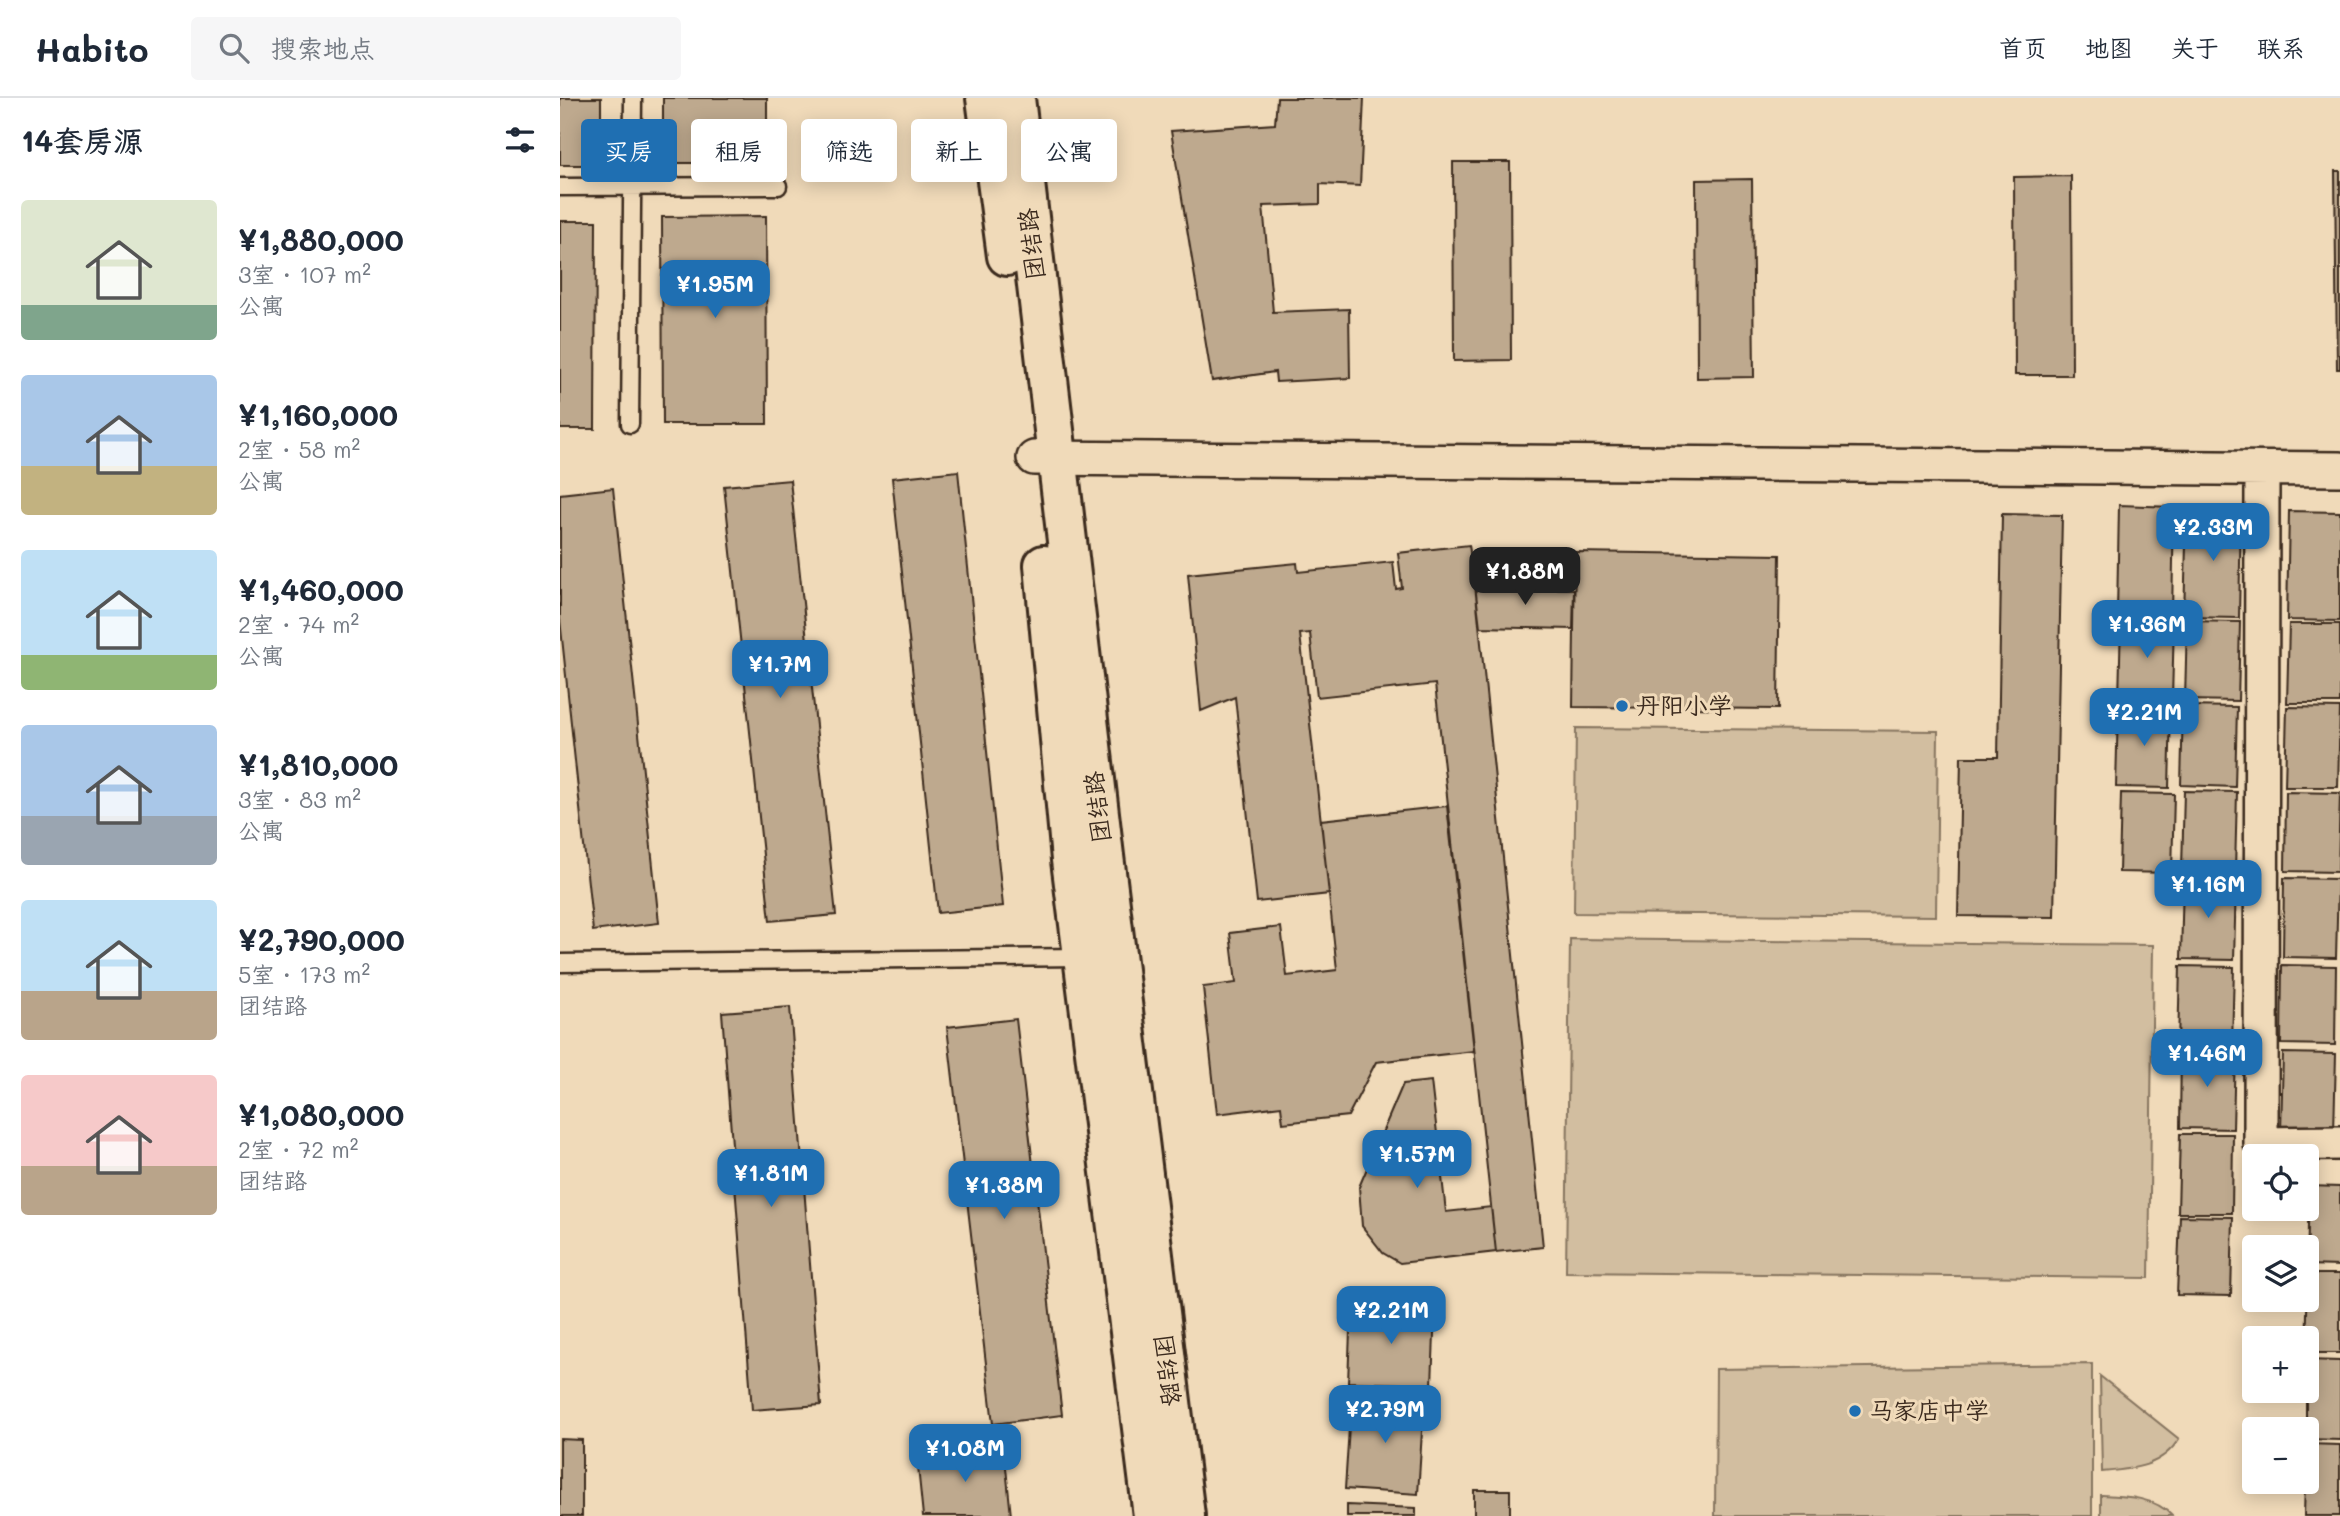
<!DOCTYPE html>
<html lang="zh">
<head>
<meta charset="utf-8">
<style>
  body { margin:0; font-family:Mali,"LXGW WenKai TC",sans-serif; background:#f6f6f7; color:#1f2937; height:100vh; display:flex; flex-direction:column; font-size:26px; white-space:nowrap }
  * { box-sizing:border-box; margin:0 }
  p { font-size:23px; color:#747a83 }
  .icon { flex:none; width:38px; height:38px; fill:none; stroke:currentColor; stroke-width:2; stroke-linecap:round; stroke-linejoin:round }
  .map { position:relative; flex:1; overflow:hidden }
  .side { display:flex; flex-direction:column; background:#fff; width:560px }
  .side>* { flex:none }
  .hud { position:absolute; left:21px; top:21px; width:665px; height:63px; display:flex; gap:14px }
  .fabs { position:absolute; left:1682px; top:1046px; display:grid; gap:14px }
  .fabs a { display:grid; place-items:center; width:77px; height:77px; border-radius:7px; background:#fff; box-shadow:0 4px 18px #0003; font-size:35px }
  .price { position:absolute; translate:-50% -60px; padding:0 16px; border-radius:14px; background:#1f6fb2; color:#fff; font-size:23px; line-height:46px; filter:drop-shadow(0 2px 4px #0008) }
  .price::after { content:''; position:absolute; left:50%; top:42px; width:21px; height:16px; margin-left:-10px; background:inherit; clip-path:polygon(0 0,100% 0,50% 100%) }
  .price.on { background:#222; color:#fff }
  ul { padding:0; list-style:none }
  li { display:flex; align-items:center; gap:21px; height:175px; padding:0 21px }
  li span { display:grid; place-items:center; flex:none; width:196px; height:140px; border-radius:7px; color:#555 }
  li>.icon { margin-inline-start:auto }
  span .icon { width:84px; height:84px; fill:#fffc; stroke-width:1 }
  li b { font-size:30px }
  h2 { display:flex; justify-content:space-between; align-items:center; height:84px; padding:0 21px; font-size:30px }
  .chip { padding:0 24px; border-radius:7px; background:#fff; box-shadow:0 4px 18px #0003; font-size:24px; line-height:63px }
  .chip.on { background:#1f6fb2; color:#fff }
  header { display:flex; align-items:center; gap:42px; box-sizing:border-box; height:98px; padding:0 35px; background:#fff; border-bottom:2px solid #e0e1e3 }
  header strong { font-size:33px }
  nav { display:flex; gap:38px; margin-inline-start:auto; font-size:24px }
  .search { width:490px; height:63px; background:#f6f6f7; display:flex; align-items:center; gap:18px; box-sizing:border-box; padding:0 24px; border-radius:7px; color:#747a83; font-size:26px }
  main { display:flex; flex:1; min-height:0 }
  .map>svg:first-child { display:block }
  .green { fill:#d2bea0; stroke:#86745f; stroke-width:2 }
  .building { fill:#bea98e; stroke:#3b2a1e; stroke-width:2 }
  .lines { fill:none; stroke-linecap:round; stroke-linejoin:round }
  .service-casing { stroke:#3b2a1e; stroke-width:21 }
  .minor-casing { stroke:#3b2a1e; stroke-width:38 }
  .secondary-casing { stroke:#3b2a1e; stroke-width:44 }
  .service { stroke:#f0dab9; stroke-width:16 }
  .minor { stroke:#f0dab9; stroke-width:33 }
  .secondary { stroke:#f0dab9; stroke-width:38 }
  .poi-dot { fill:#1f6fb2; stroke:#f0dab9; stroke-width:2.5 }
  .labels { text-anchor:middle; stroke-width:6; stroke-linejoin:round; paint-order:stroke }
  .street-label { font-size:24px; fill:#3b2a1e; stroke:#f0dab9 }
  .poi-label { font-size:24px; fill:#3b2a1e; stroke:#f0dab9; text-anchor:start }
</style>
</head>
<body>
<header>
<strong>Habito</strong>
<div class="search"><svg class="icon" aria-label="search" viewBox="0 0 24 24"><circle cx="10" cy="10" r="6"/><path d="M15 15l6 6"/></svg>搜索地点</div>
<nav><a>首页</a><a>地图</a><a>关于</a><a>联系</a></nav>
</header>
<main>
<section class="side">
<h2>14套房源<svg class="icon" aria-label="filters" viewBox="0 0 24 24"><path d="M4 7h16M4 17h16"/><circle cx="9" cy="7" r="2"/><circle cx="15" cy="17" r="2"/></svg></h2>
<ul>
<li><span style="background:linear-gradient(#dfe7d0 75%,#7fa58c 0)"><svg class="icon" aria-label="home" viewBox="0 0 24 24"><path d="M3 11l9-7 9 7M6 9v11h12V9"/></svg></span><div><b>¥1,880,000</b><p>3室 · 107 m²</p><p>公寓</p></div></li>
<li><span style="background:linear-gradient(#a9c7e8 65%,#c2b280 0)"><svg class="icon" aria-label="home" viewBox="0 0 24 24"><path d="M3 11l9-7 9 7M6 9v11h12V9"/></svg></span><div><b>¥1,160,000</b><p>2室 · 58 m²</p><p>公寓</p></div></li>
<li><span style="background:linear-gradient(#bfe0f5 75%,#8fb573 0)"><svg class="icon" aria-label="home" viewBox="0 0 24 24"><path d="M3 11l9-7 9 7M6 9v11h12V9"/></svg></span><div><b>¥1,460,000</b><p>2室 · 74 m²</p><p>公寓</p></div></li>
<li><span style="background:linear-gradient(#a9c7e8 65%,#9aa5b1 0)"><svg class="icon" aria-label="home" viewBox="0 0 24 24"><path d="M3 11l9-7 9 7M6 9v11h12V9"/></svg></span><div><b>¥1,810,000</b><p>3室 · 83 m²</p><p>公寓</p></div></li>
<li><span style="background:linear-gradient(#bfe0f5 65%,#b9a48a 0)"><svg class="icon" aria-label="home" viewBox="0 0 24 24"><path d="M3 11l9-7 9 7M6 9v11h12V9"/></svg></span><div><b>¥2,790,000</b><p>5室 · 173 m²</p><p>团结路</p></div></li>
<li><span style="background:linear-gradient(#f6c9c9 65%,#b9a48a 0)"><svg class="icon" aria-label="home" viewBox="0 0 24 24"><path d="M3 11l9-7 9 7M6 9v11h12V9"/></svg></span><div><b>¥1,080,000</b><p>2室 · 72 m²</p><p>团结路</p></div></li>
</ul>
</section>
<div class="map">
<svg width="1780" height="1418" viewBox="0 0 1780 1418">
  <rect width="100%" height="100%" fill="#f0dab9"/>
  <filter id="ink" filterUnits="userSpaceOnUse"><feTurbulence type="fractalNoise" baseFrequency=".0143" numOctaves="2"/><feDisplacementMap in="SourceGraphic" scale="14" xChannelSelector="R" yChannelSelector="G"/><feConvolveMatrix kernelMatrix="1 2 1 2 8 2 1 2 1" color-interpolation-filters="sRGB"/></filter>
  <g filter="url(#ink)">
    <path class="green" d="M1016,630L1378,633L1376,818L1014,815Z
      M1010,841L1593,847L1589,1180L1006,1174Z
      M1532,1266V1418H1155L1156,1271Z
      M1540,1278L1619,1341C1601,1369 1574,1371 1542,1374Z
      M1541,1397C1565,1398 1596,1399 1612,1418H1541Z"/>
    <path class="building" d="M0,0H41V67H0Z
      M103,0H207V65H103Z
      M717,0H804L800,88L760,86V106L703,108L713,214L789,211L790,280L716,284L715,274L652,283L611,33L715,26Z
      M893,64H950L951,262L894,263Z
      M1775,73H1780V271H1777Z
      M1511,78L1512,277H1455L1454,79Z
      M1192,81L1194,279L1137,280L1136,82Z
      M206,118L207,326H103L102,119Z
      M0,123H36L35,331H0Z
      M398,373L443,808L378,815L332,380Z
      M230,382L276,817L210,823L164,388Z
      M53,390L99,825L33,833L0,521V396Z
      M1559,407L1614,409L1612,517L1557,516Z
      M1627,410L1681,411L1679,520L1624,519Z
      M1729,413L1780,414V523L1727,522Z
      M1442,416L1502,417L1494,819L1398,818L1401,659H1438Z
      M909,447L915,487L983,1149L936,1154L875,586L757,599L750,535L740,536L769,796L697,804L675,599L641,613L628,476L737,465L738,474L833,464L836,491L842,490L838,455Z
      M1015,454L1220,457L1218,611L1013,609Z
      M915,487L1014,491L1013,531L920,529Z
      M1561,522L1614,523L1612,602L1559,601Z
      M1627,523L1680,524L1678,603L1625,602Z
      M1729,526H1780V605H1727Z
      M1623,608L1677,609L1675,689L1621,687Z
      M1727,609L1780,610L1778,689H1725Z
      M1558,610L1611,611L1609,690L1556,689Z
      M1624,693L1677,694L1675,773L1622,772Z
      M1726,694L1780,695L1778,774L1725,773Z
      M1561,695L1614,696L1612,775L1559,774Z
      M887,708L914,953L816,964L788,1018L723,1025L721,1008L657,1016L643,889L676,885L670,835L721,829L727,878L777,872L761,722Z
      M1724,780L1778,781L1776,860L1723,859Z
      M1623,782L1676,783L1674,862L1621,861Z
      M1722,867L1776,868L1775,947L1721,946Z
      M1620,868L1674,869L1672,948L1618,947Z
      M230,909L261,1307L192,1312L162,914Z
      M456,921L502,1317L433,1326L387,929Z
      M1621,951L1675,952L1673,1031L1620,1030Z
      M1723,955L1776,956L1774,1035L1721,1034Z
      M871,983L886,1114L931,1109L936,1154L840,1165L823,1155L802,1128L799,1089L843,986Z
      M1620,1036H1673L1672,1115H1618Z
      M1749,1088L1780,1089V1168L1747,1167Z
      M1620,1118L1673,1119L1671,1198L1617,1197Z
      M1748,1176H1780V1255H1746Z
      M791,1208L875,1211L872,1287L788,1284Z
      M1746,1262L1780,1263V1342L1746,1341Z
      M791,1298L864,1302L858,1396L785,1391Z
      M0,1341L22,1342V1418H0Z
      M1746,1346L1780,1347V1418H1744Z
      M444,1350L451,1418H363L357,1359Z
      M914,1392H950V1418H914Z
      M787,1407L856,1410V1418H787Z"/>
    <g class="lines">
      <defs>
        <path id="service" d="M0,89L218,88
          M70,326L73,0
          M0,865L523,859"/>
        <path id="minor" d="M474,360L1780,371
          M1702,371L1701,1046L1780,1045"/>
        <path id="secondary" d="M426,0L447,158
          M455,0L544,758L625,1418
          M484,467L511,762L593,1418"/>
      </defs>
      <use href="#service" class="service-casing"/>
      <use href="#minor" class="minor-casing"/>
      <use href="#secondary" class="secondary-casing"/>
      <use href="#service" class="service"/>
      <use href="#minor" class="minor"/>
      <use href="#secondary" class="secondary"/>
    </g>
  </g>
  <g class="poi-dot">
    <circle cx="1062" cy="608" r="7"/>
    <circle cx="1295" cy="1313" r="7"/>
  </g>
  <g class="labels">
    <g class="street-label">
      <text transform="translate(472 146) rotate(-97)" y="8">团结路</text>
      <text transform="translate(538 709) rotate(-97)" y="8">团结路</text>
      <text transform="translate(607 1272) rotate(83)" y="8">团结路</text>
    </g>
    <g class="poi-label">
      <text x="1076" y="616">丹阳小学</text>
      <text x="1309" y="1321">马家店中学</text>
    </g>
  </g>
</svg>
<div class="fabs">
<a><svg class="icon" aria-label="locate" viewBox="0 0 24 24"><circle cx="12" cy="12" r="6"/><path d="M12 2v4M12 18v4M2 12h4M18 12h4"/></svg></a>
<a><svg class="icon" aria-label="layers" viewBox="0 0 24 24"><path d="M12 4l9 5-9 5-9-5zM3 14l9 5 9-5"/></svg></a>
<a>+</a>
<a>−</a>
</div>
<b class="price" style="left:155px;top:222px">¥1.95M</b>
<b class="price" style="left:1653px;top:465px">¥2.33M</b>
<b class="price on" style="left:965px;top:509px">¥1.88M</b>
<b class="price" style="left:1587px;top:562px">¥1.36M</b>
<b class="price" style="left:220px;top:602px">¥1.7M</b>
<b class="price" style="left:1584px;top:650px">¥2.21M</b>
<b class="price" style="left:1648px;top:822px">¥1.16M</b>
<b class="price" style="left:1647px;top:991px">¥1.46M</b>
<b class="price" style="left:857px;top:1092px">¥1.57M</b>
<b class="price" style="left:211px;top:1111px">¥1.81M</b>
<b class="price" style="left:444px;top:1123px">¥1.38M</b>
<b class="price" style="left:831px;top:1248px">¥2.21M</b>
<b class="price" style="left:825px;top:1347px">¥2.79M</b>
<b class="price" style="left:405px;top:1386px">¥1.08M</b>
<div class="hud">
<a class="chip on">买房</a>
<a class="chip">租房</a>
<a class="chip">筛选</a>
<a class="chip">新上</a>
<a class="chip">公寓</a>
</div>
</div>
</main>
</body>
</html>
